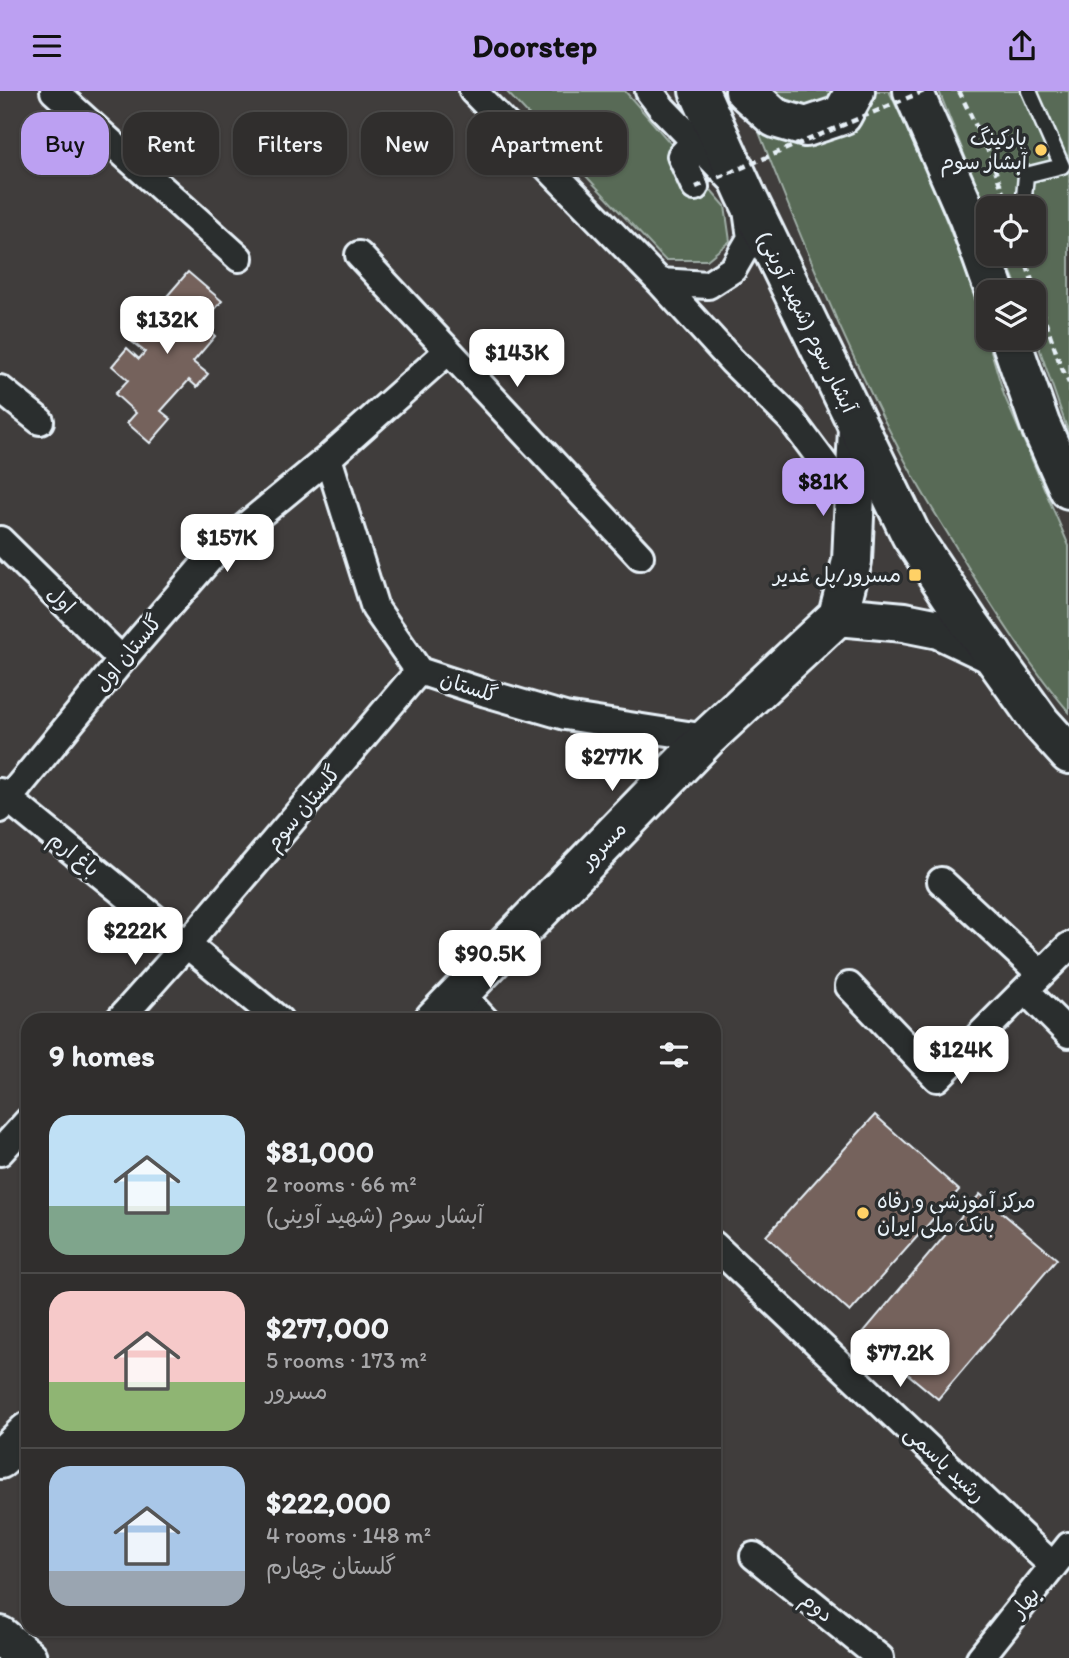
<!DOCTYPE html>
<html lang="en">
<head>
<meta charset="utf-8">
<style>
  body { margin:0; font-family:Itim,"Playpen Sans Arabic",sans-serif; background:#3c3a39; color:#f1f3f6; height:100vh; display:flex; flex-direction:column; font-size:26px; white-space:nowrap }
  * { box-sizing:border-box; margin:0 }
  p { font-size:23px; color:#a8a8aa }
  .icon { flex:none; width:38px; height:38px; fill:none; stroke:currentColor; stroke-width:2; stroke-linecap:round; stroke-linejoin:round }
  .map { position:relative; flex:1; overflow:hidden }
  .sheet { position:absolute; left:21px; top:922px; width:700px; height:623px; display:flex; flex-direction:column; background:#302e2d; border-radius:21px; box-shadow:0 2px 5px #0004,0 0 0 2px #4b4a49 }
  .sheet>* { flex:none }
  .banner { position:absolute; left:21px; top:21px; width:700px; height:63px; display:flex; gap:14px }
  .fabs { position:absolute; left:976px; top:105px; display:grid; gap:14px }
  .fabs a { display:grid; place-items:center; width:70px; height:70px; border-radius:14px; background:#302e2d; box-shadow:0 2px 5px #0004,0 0 0 2px #4b4a49; font-size:35px }
  .price { position:absolute; translate:-50% -60px; padding:0 16px; border-radius:14px; background:#fff; color:#222; font-size:23px; line-height:46px; filter:drop-shadow(0 2px 4px #0008) }
  .price::after { content:''; position:absolute; left:50%; top:42px; width:21px; height:16px; margin-left:-10px; background:inherit; clip-path:polygon(0 0,100% 0,50% 100%) }
  .price.active { background:#bca0f2; color:#111 }
  ul { padding:0; list-style:none }
  li { display:flex; align-items:center; gap:21px; height:175px; padding:0 28px }
  li+li { border-top:2px solid #4b4a49 }
  li span { display:grid; place-items:center; flex:none; width:196px; height:140px; border-radius:21px; color:#555 }
  li>.icon { margin-inline-start:auto }
  span .icon { width:84px; height:84px; fill:#fffc; stroke-width:1 }
  li b { font-size:30px }
  h2 { display:flex; justify-content:space-between; align-items:center; height:84px; padding:0 28px; font-size:30px }
  .chip { padding:0 24px; border-radius:21px; background:#302e2d; box-shadow:0 2px 5px #0004,0 0 0 2px #4b4a49; font-size:24px; line-height:63px }
  .chip.active { background:#bca0f2; color:#111 }
  header { display:flex; justify-content:space-between; align-items:center; height:91px; padding:0 28px; background:#bca0f2; color:#111; font-size:32px; font-weight:700 }
  .map>svg:first-child { display:block }
  .green { fill:#586b56; stroke:#a0aea7; stroke-width:2 }
  .building { fill:#74625c; stroke:#e8f1f8; stroke-width:2 }
  .lines { fill:none; stroke-linecap:round; stroke-linejoin:round }
  .lane-casing { stroke:#e8f1f8; stroke-width:19 }
  .street-casing { stroke:#e8f1f8; stroke-width:32 }
  .secondary-casing { stroke:#e8f1f8; stroke-width:44 }
  .primary-casing { stroke:#e8f1f8; stroke-width:44 }
  .path { stroke:#e8f1f8; stroke-width:4.5; stroke-dasharray:7 5; stroke-linecap:butt }
  .lane { stroke:#2a2d2e; stroke-width:14 }
  .street { stroke:#2a2d2e; stroke-width:26 }
  .secondary { stroke:#2a2d2e; stroke-width:38 }
  .primary { stroke:#2a2d2e; stroke-width:38 }
  .path-bridge { stroke:#e8f1f8; stroke-width:4.5; stroke-dasharray:7 5; stroke-linecap:butt }
  .poi-dot { fill:#ffd166; stroke:#2a2d2e; stroke-width:2.5 }
  .labels { text-anchor:middle; stroke-width:7; stroke-linejoin:round; paint-order:stroke }
  .poi-label { font-size:21px; fill:#e8f1f8; stroke:#2a2d2e; text-anchor:end }
  .street-label { font-size:21px; fill:#e8f1f8; stroke:#2a2d2e }
</style>
</head>
<body>
<header><svg class="icon" aria-label="menu" viewBox="0 0 24 24"><path d="M4 6h16M4 12h16M4 18h16"/></svg>Doorstep<svg class="icon" aria-label="share" viewBox="0 0 24 24"><path d="M12 15V3M7 8l5-5 5 5M5 13v7h14v-7"/></svg></header>
<div class="map">
<svg width="1069" height="1567" viewBox="0 0 1069 1567">
  <rect width="100%" height="100%" fill="#403d3c"/>
  <filter id="ink" filterUnits="userSpaceOnUse"><feTurbulence type="fractalNoise" baseFrequency=".0143" numOctaves="2"/><feDisplacementMap in="SourceGraphic" scale="14" xChannelSelector="R" yChannelSelector="G"/><feConvolveMatrix kernelMatrix="1 2 1 2 8 2 1 2 1" color-interpolation-filters="sRGB"/></filter>
  <g filter="url(#ink)">
    <path class="green" d="M506,0H625L725,115L730,150L707,169H665Z
      M775,0H836C821,21 791,22 775,0Z
      M876,0H889L925,76L972,195L1004,304L1069,455V621C1029,574 995,521 963,468C948,442 931,417 916,390C853,275 803,153 755,31L871,10Z
      M939,0H1069V343L1034,242V201H1019L1004,163H1034V117H989V126Z"/>
    <path class="building" d="M188,181L222,210L202,233L215,245L193,271L208,283L197,296L189,289L161,320L171,328L150,352L127,332L136,322L115,303L128,289L112,275L127,257L139,268L145,261L131,250L144,235L162,250L168,242L149,226Z
      M875,1024L959,1099L850,1221L766,1145Z
      M980,1103L1057,1168L938,1308L861,1244Z"/>
    <g class="lines">
      <defs>
        <path id="lane" d="M1023,117L1026,84L1062,75L1029,0"/>
        <path id="street" d="M54,0L239,167
          M473,0L660,191L732,270L791,328L838,391
          M649,0L662,17L730,87
          M694,51L681,65L695,96
          M359,164L640,465
          M660,191L708,194L733,178L751,147L747,119
          M0,298L40,330
          M328,367L375,517L419,580L486,602L565,625L707,647
          M0,449L122,569
          M0,701L279,929
          M0,718L122,569L218,458L328,367L448,260
          M941,790L1041,883
          M849,895L937,987L1069,855
          M1025,899L1069,943
          M460,902L485,929
          M119,929L186,854L419,580
          M0,1061L28,1030
          M714,1154L1053,1475
          M754,1465L880,1567
          M980,1567L1069,1455"/>
        <path id="secondary" d="M838,525L852,470L858,337
          M838,525L904,531L939,538L992,563
          M434,929L707,647L838,525
          M0,1368L28,1341
          M0,1545L27,1567"/>
        <path id="primary" d="M699,0L745,102L911,444L968,530L1041,632L1069,663
          M745,0L775,27L806,36L842,24L855,0
          M913,0L969,128L995,201
          M1010,247L1040,333L1069,398"/>
      </defs>
      <use href="#lane" class="lane-casing"/>
      <use href="#street" class="street-casing"/>
      <use href="#secondary" class="secondary-casing"/>
      <use href="#primary" class="primary-casing"/>
      <path class="path" d="M959,0L991,66L1003,102
        M1023,163L1060,273L1069,292"/>
      <use href="#lane" class="lane"/>
      <use href="#street" class="street"/>
      <use href="#secondary" class="secondary"/>
      <use href="#primary" class="primary"/>
      <path class="path-bridge" d="M696,96L924,0"/>
    </g>
  </g>
  <g class="poi-dot">
    <circle cx="1041" cy="59" r="7"/>
    <rect x="908" y="477" width="14" height="14" rx="3.5"/>
    <circle cx="863" cy="1122" r="7"/>
  </g>
  <g class="labels">
    <g class="poi-label">
      <text x="1027" y="54">پارکینگ<tspan x="1027" dy="24">آبشار سوم</tspan></text>
      <text x="901" y="491">مسرور/پل غدیر</text>
      <text x="877" y="1117" text-anchor="start">مرکز آموزشی و رفاه<tspan x="877" dy="24">بانک ملی ایران</tspan></text>
    </g>
    <g class="street-label">
      <text transform="translate(807 231) rotate(64)" y="7">آبشار سوم (شهید آوینی)</text>
      <text transform="translate(61 509) rotate(45)" y="7">اول</text>
      <text transform="translate(128 562) rotate(-50)" y="7">گلستان اول</text>
      <text transform="translate(469 596) rotate(18)" y="7">گلستان</text>
      <text transform="translate(303 717) rotate(-50)" y="7">گلستان سوم</text>
      <text transform="translate(603 754) rotate(-46)" y="7">مسرور</text>
      <text transform="translate(74 763) rotate(39)" y="7">باغ ارم</text>
      <text transform="translate(945 1373) rotate(43)" y="7">رشید یاسمی</text>
      <text transform="translate(1025 1511) rotate(-51)" y="7">بهار</text>
      <text transform="translate(817 1516) rotate(39)" y="7">دوم</text>
    </g>
  </g>
</svg>
<div class="fabs">
<a><svg class="icon" aria-label="locate" viewBox="0 0 24 24"><circle cx="12" cy="12" r="6"/><path d="M12 2v4M12 18v4M2 12h4M18 12h4"/></svg></a>
<a><svg class="icon" aria-label="layers" viewBox="0 0 24 24"><path d="M12 4l9 5-9 5-9-5zM3 14l9 5 9-5"/></svg></a>
</div>
<b class="price" style="left:167px;top:265px">$132K</b>
<b class="price" style="left:517px;top:298px">$143K</b>
<b class="price active" style="left:823px;top:427px">$81K</b>
<b class="price" style="left:227px;top:483px">$157K</b>
<b class="price" style="left:612px;top:702px">$277K</b>
<b class="price" style="left:135px;top:876px">$222K</b>
<b class="price" style="left:490px;top:899px">$90.5K</b>
<b class="price" style="left:961px;top:995px">$124K</b>
<b class="price" style="left:900px;top:1298px">$77.2K</b>
<div class="banner">
<a class="chip active">Buy</a>
<a class="chip">Rent</a>
<a class="chip">Filters</a>
<a class="chip">New</a>
<a class="chip">Apartment</a>
</div>
<section class="sheet">
<h2>9 homes<svg class="icon" aria-label="filters" viewBox="0 0 24 24"><path d="M4 7h16M4 17h16"/><circle cx="9" cy="7" r="2"/><circle cx="15" cy="17" r="2"/></svg></h2>
<ul>
<li><span style="background:linear-gradient(#bfe0f5 65%,#7fa58c 0)"><svg class="icon" aria-label="home" viewBox="0 0 24 24"><path d="M3 11l9-7 9 7M6 9v11h12V9"/></svg></span><div><b>$81,000</b><p>2 rooms · 66 m²</p><p>آبشار سوم (شهید آوینی)</p></div></li>
<li><span style="background:linear-gradient(#f6c9c9 65%,#8fb573 0)"><svg class="icon" aria-label="home" viewBox="0 0 24 24"><path d="M3 11l9-7 9 7M6 9v11h12V9"/></svg></span><div><b>$277,000</b><p>5 rooms · 173 m²</p><p>مسرور</p></div></li>
<li><span style="background:linear-gradient(#a9c7e8 75%,#9aa5b1 0)"><svg class="icon" aria-label="home" viewBox="0 0 24 24"><path d="M3 11l9-7 9 7M6 9v11h12V9"/></svg></span><div><b>$222,000</b><p>4 rooms · 148 m²</p><p>گلستان چهارم</p></div></li>
</ul>
</section>
</div>
</body>
</html>
